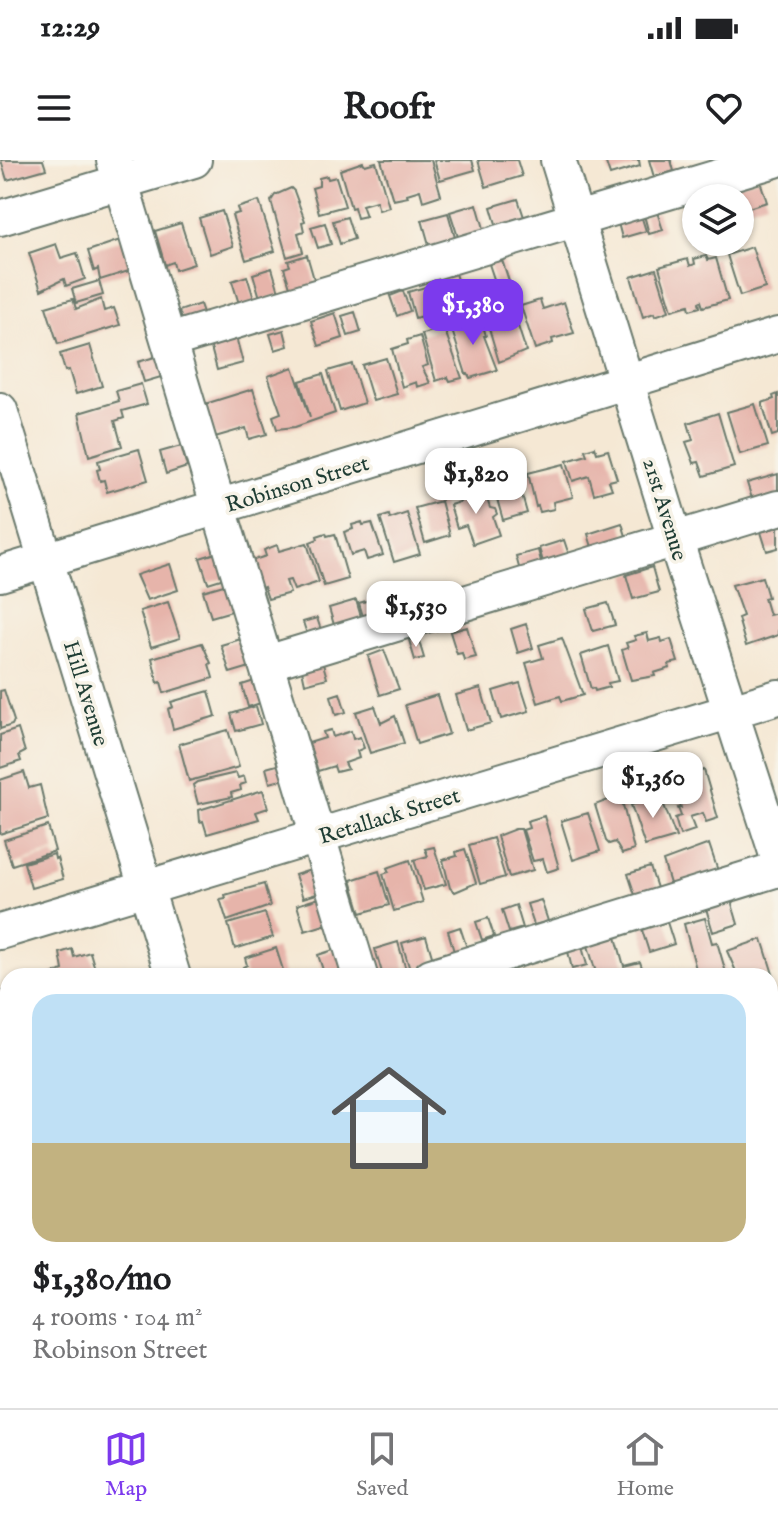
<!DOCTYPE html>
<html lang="en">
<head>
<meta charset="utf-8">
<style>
  body { margin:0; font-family:"IM FELL English",serif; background:#f2f2f2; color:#202124; height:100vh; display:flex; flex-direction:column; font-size:30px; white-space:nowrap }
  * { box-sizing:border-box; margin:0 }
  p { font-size:26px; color:#757577 }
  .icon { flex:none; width:44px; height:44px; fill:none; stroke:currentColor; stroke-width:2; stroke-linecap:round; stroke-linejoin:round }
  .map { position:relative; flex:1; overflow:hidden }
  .panel { position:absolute; left:0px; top:808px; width:778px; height:440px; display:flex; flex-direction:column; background:#fff; border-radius:24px 24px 0 0; box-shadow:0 2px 6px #0004 }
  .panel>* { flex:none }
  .tools { position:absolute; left:682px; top:24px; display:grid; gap:16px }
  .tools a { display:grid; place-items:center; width:72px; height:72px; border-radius:50%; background:#fff; box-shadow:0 2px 6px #0004; font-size:40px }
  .price { position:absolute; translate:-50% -68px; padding:0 18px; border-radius:16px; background:#fff; color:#222; font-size:26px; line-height:52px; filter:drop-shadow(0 2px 4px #0008) }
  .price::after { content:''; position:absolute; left:50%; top:48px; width:24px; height:18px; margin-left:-12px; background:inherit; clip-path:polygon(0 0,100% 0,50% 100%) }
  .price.current { background:#7c3aed; color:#fff }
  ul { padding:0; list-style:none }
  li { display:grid; align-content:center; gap:16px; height:424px; padding:0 32px }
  li span { display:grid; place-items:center; height:248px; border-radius:24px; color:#555 }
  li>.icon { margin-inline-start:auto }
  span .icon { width:144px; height:144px; fill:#fffc; stroke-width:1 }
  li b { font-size:34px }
  .status { display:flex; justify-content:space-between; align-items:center; height:56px; padding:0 40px; background:#fff; direction:ltr }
  .status svg { height:22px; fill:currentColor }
  header { display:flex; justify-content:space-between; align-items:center; height:104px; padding:0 32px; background:#fff; font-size:36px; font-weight:700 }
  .menu { display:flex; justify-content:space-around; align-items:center; height:112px; border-top:2px solid #e0e0e0; background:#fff; font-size:22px; color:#757577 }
  .menu a { display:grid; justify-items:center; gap:4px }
  .menu .current { color:#7c3aed }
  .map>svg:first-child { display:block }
  .building { fill:#e6b4aa }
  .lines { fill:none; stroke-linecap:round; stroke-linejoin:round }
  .minor-casing { stroke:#6a796c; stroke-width:38 }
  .minor { stroke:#fff; stroke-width:34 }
  .labels { text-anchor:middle; stroke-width:7; stroke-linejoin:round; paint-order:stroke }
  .street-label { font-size:22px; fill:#1f3d34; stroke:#f7f3e8 }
</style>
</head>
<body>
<div class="status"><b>12:29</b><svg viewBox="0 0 49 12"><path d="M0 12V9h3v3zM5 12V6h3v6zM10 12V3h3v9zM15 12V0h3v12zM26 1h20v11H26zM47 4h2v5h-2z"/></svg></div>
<header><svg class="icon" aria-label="menu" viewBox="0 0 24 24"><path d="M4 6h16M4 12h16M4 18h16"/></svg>Roofr<svg class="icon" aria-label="heart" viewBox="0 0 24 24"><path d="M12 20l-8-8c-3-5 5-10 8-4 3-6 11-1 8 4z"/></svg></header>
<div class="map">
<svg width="778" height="1248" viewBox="0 0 778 1248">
  <rect width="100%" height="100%" fill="#f7f3e8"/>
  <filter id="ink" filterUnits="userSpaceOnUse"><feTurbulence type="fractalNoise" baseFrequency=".0125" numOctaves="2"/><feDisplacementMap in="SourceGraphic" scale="16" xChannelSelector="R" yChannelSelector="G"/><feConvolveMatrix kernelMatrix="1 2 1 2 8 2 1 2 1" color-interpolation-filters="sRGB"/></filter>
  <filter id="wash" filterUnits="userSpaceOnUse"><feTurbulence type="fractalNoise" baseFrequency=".006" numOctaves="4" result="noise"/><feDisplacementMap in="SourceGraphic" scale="32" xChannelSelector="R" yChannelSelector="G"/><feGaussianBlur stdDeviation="1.8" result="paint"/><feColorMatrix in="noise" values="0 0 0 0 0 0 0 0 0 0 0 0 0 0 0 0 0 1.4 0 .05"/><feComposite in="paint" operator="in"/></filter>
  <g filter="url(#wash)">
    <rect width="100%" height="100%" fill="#f5e8d4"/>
    <g id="blocks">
      <path class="building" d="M1,0H43L46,9L7,20Z
        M381,0H431L441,35L423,41L420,30L407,34L408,37L393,40Z
        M434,0H472L475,10L440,20Z
        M478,0H517L522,16L486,27Z
        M605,0H639L640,6L610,15Z
        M649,0H671L674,11L654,17Z
        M363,2L365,5L376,2L389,47L379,50L376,41L362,45L366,56L357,58L354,47L351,48L340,10Z
        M327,16L328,19L336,17L345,46L319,53L312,28L319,26V18Z
        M759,18L767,42L742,50L735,25Z
        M291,28L294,31L305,61L302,62L304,71L298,73L303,92L287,97L271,41L275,35Z
        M518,39L527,66L499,74L491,47Z
        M259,41L275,91L246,100L232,55L239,53L237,48Z
        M477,44L485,72L459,80L450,52Z
        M222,51L233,86L210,94L199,58Z
        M640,52L646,71L622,78L617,59Z
        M657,52L663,70L649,74L644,55Z
        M448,53L456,81L430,88L422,60Z
        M347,57L354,79L340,84L333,61Z
        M181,63L194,104L175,110L173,102L165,105L155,71Z
        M325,63L331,84L318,88L311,67Z
        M126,78L135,109L100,120L98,109L94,111L88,91Z
        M56,84L61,98L77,93L85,119L66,126L64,119L41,130L29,93Z
        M752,87L765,128L740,136L727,95Z
        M307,95L316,126L292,133L284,108L290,106L288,101Z
        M706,96L708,100L716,98L728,140L703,147L701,141L699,142L700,147L690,150L689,145L672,150L659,107L688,99L690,106L695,104L694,99Z
        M502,100L509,121L496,125L489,104Z
        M272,108L280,135L261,141L253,114Z
        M656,109L669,151L655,156L654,153L643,157L631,117Z
        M454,110L460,130L448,133L442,113Z
        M247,116L255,142L240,147L232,121Z
        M99,121L103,135L76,143L72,129Z
        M432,125L439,151L415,158L408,132Z
        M403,131L410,151L397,156L390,136Z
        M73,139L76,149L101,139L104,151L114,148L120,165L58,184L46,147Z
        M540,140L543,149L564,142L574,173L552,179L553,183L535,189L521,146Z
        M200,144L206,162L186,170L179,151Z
        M355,152L361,172L348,176L342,156Z
        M335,153L343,178L319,186L311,161Z
        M480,155L486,176H484L497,210L470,218L468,214H466L450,164Z
        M516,160L526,191L499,202L489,168Z
        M444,168L462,218L450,221L448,217L436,221L422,174Z
        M284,170L288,186L275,190L270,174Z
        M420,176L428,205L422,207L430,223L417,227L416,222L402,227L392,189L408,184L407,180Z
        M236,177L243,203L217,210L210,184Z
        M90,185L102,226L76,234L69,210L65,211L60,194Z
        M165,194L171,214L144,222L138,202Z
        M386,198L397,234L373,241L362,205Z
        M352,204L364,243L340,251L328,211Z
        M293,207L310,257L300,221L323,214L335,253L295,267L277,269L273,256L281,253L268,216Z
        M141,224L147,244L122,251L124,258L115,261L122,286L89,296L79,253L119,241L116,231Z
        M253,229L267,274L249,279L246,268L215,277L205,244Z
        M778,234V274L772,276L762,243L774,239L773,236Z
        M755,244L768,286L740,294L727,252Z
        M718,253L734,307L704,316L699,302L694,303L686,282L693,280L688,263Z
        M181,286L187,307L166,314L160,292Z
        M595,287L597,293L608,290L617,319L609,321L612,329L594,334L589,316L573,321L567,301L587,295L585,290Z
        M139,289L148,320L107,332L104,320L100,321L97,310L100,309L98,301Z
        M564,304L573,337L553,342L554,349L540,352L538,346L536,347L528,313Z
        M515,311L527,353L503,360L491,318Z
        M778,314V341L755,348L747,323Z
        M480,329L482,334L485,333L490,348L495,349L497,354L493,357L499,375L473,384L466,365L457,368L450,345L460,342L458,336Z
        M441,341L450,375L425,383L415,348Z
        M407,353L420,394L394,402L380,358L389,355L390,359Z
        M362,362L363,365L372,363L383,395L367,400L364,391L351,395L344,372L353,369L352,365Z
        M622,363L630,389L596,400L588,374Z
        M778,367V388L767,391L761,372Z
        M326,373L327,376L335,374L348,419L324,426L310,382L318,379L317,376Z
        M564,380L572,404L546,412L539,388Z
        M307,383L319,422L294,430L290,420L286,421L290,433L268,439L264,427L260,429L251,401L266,396L264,390L277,385L279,391Z
        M226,390L234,415L208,423L200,398Z
        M538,390L544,413L522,419L516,396Z
        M170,404L178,430L147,440L136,415Z
        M652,407L659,432L633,439L626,415Z
        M762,417L768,437L764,438L769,455L778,453V475L746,486L738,458L743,456L732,425Z
        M227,424L235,450L211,457L203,431Z
        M373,439L380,462L366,466L359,443Z
        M356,440L364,467L337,475L329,448Z
        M168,442L180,478L151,487L140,451Z
        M608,443L615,465L593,471L586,449Z
        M317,458L324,479L310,483L303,462Z
        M526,464L533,488L518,493L511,469Z
        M467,467L476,497L464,500L462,493L457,494L450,472Z
        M647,473L649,481L661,478L662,482L671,479L678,502L669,504L670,508L654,513L655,516L631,520L622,490L628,488L626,483L636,480L634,476Z
        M251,476L260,504L230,513L221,485Z
        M418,478L424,498L415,500L409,480Z
        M562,478L583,535L562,541L560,536L538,543L526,503L543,498L539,485Z
        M202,483L211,503L209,504L213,518L164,533L161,522L158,523L152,498Z
        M608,486L618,521L608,523L609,527L595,531L594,528L591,529L581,495Z
        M384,490L399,529L380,535L368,496Z
        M323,504L327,518L305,524L302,510Z
        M264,518L270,540L248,547L242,525Z
        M520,523L529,551L501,559L493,531Z
        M481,528L491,563L466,570L456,535Z
        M4,530L14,561L12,565L0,569V531Z
        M209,531L216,556L173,569L168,549L173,547L171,542Z
        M340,533L346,552L336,555L331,536Z
        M437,535L449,574L417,584L405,545Z
        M256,546L261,564L236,571L231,554Z
        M375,546L381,563L395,556L404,583L370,593L356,552Z
        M18,569L25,592L19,595L21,601L0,608V575Z
        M228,570L239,607L189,621L179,584Z
        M331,570L333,577L351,571L353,579L360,577L364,588L357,591L359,598L345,603L348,609L336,612L334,606L318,611L309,583L325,578L323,572Z
        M288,602L292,617L270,623L266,608Z
        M704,610L718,658L706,662L703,653L690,657L695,670L680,675L675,658L681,656L678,648H681L674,620Z
        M24,612L29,628L40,625L48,659L0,674V620Z
        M236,613L238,618L244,616L246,623L240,625L241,630L231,633L232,637L198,644L193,625L197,622Z
        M263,630L268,648L256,652L259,659L207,674L203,661L200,662L199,650Z
        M659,632L676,677L645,686L631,645L648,640L647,636Z
        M616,637L622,641L634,690L622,694L615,682L609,684L606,681L595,645Z
        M588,653L600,691L573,700L561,661Z
        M544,656L559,708L547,712L543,699L533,701L523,670L529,668L527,661Z
        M48,666L55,691L12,705L4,680Z
        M515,669H521L533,710L509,717L497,676Z
        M493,678L505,717L480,724L469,685Z
        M709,684L718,711L671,727L663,701Z
        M434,687L446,724L424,730L414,700L428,696L425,689Z
        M465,689L476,723L455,732L450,728L443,700L457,696L456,692Z
        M54,694L55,699L57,698L63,719L31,728L24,703Z
        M410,700L423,742L394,751L383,714L389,712L387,708Z
        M320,707L327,731L303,738L295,715Z
        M650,707L658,731L636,738L628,714Z
        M379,711L389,745L361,753L351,720Z
        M264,724L270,746L227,761L220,739L226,738L225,735Z
        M329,735L337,761L305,771L297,745Z
        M730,737L738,764L713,772L705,745Z
        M541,740L548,761L534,765L527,744Z
        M516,745L523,768L509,772L502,750Z
        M265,753L273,777L235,789L228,764Z
        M488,758L494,776L482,780L476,762Z
        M705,758L712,783L717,782L727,816H687L686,812L696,809L684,764Z
        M666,759L674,784L649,792L641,767Z
        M460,767L468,791L455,795L448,771Z
        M614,770L624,806L640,802L645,816H610V813L597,816L586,779Z
        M426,776L434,803L410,810L402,783Z
        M762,779L773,814L738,816L727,791Z
        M398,782L406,810L383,816L375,789Z
        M581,783L587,805L572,809L567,787Z
        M346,786L353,806L325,816L318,795Z
        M276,788L285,816H246L243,807L247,805L245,798Z
        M72,789L74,797L90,792L97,816H46L63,810L60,793Z
        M8,829V859L3,860L0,850V831Z
        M778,946V991L770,993V948Z
        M8,1018V1057L1,1060L0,1020Z
        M773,1143L778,1158V1184L770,1187V1144Z
        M121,1240H152L155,1248H124Z
        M382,1240H463L464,1243L449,1248H385Z
        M520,1240H553L556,1248H522Z"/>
    </g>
  </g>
  <g filter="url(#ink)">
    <use href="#blocks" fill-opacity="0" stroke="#6a796c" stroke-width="2"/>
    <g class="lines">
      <defs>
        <path id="minor" d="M114,0L360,816
          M558,0L675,379L778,698
          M0,58L194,0
          M169,181L775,0
          M0,250L173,816
          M0,414L778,175
          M267,503L778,348
          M0,772L778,537
          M431,816L778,709
          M0,888L8,915
          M770,890L778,888
          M0,949L8,947
          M770,1067L778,1065
          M0,1126L8,1124
          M107,1240L109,1248
          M303,1240L305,1248
          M496,1240L498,1248
          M760,1248L778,1243"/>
      </defs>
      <use href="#minor" class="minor-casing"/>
      <use href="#minor" class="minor"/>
    </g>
  </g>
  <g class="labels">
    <g class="street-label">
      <text transform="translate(297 323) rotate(-17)" y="8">Robinson Street</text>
      <text transform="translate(666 349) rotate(73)" y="8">21st Avenue</text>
      <text transform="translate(87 533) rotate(73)" y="8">Hill Avenue</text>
      <text transform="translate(389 655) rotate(-17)" y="8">Retallack Street</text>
    </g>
  </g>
</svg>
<div class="tools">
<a><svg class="icon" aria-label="layers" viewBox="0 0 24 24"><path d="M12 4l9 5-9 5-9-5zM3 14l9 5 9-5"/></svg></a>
</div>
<b class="price current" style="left:473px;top:187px">$1,380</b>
<b class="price" style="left:476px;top:356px">$1,820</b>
<b class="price" style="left:416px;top:489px">$1,530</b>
<b class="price" style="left:653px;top:660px">$1,360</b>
<section class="panel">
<ul>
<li><span style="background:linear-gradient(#bfe0f5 60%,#c2b280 0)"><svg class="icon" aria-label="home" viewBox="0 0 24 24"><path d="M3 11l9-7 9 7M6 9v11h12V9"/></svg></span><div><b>$1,380/mo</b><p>4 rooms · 104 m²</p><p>Robinson Street</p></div></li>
</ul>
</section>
</div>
<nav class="menu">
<a class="current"><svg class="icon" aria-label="map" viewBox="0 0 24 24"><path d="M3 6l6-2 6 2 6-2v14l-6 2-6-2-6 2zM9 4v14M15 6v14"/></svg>Map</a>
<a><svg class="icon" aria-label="saved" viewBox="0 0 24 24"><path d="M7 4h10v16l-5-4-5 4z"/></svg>Saved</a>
<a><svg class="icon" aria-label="home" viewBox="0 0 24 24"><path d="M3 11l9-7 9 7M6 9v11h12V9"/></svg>Home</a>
</nav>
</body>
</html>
